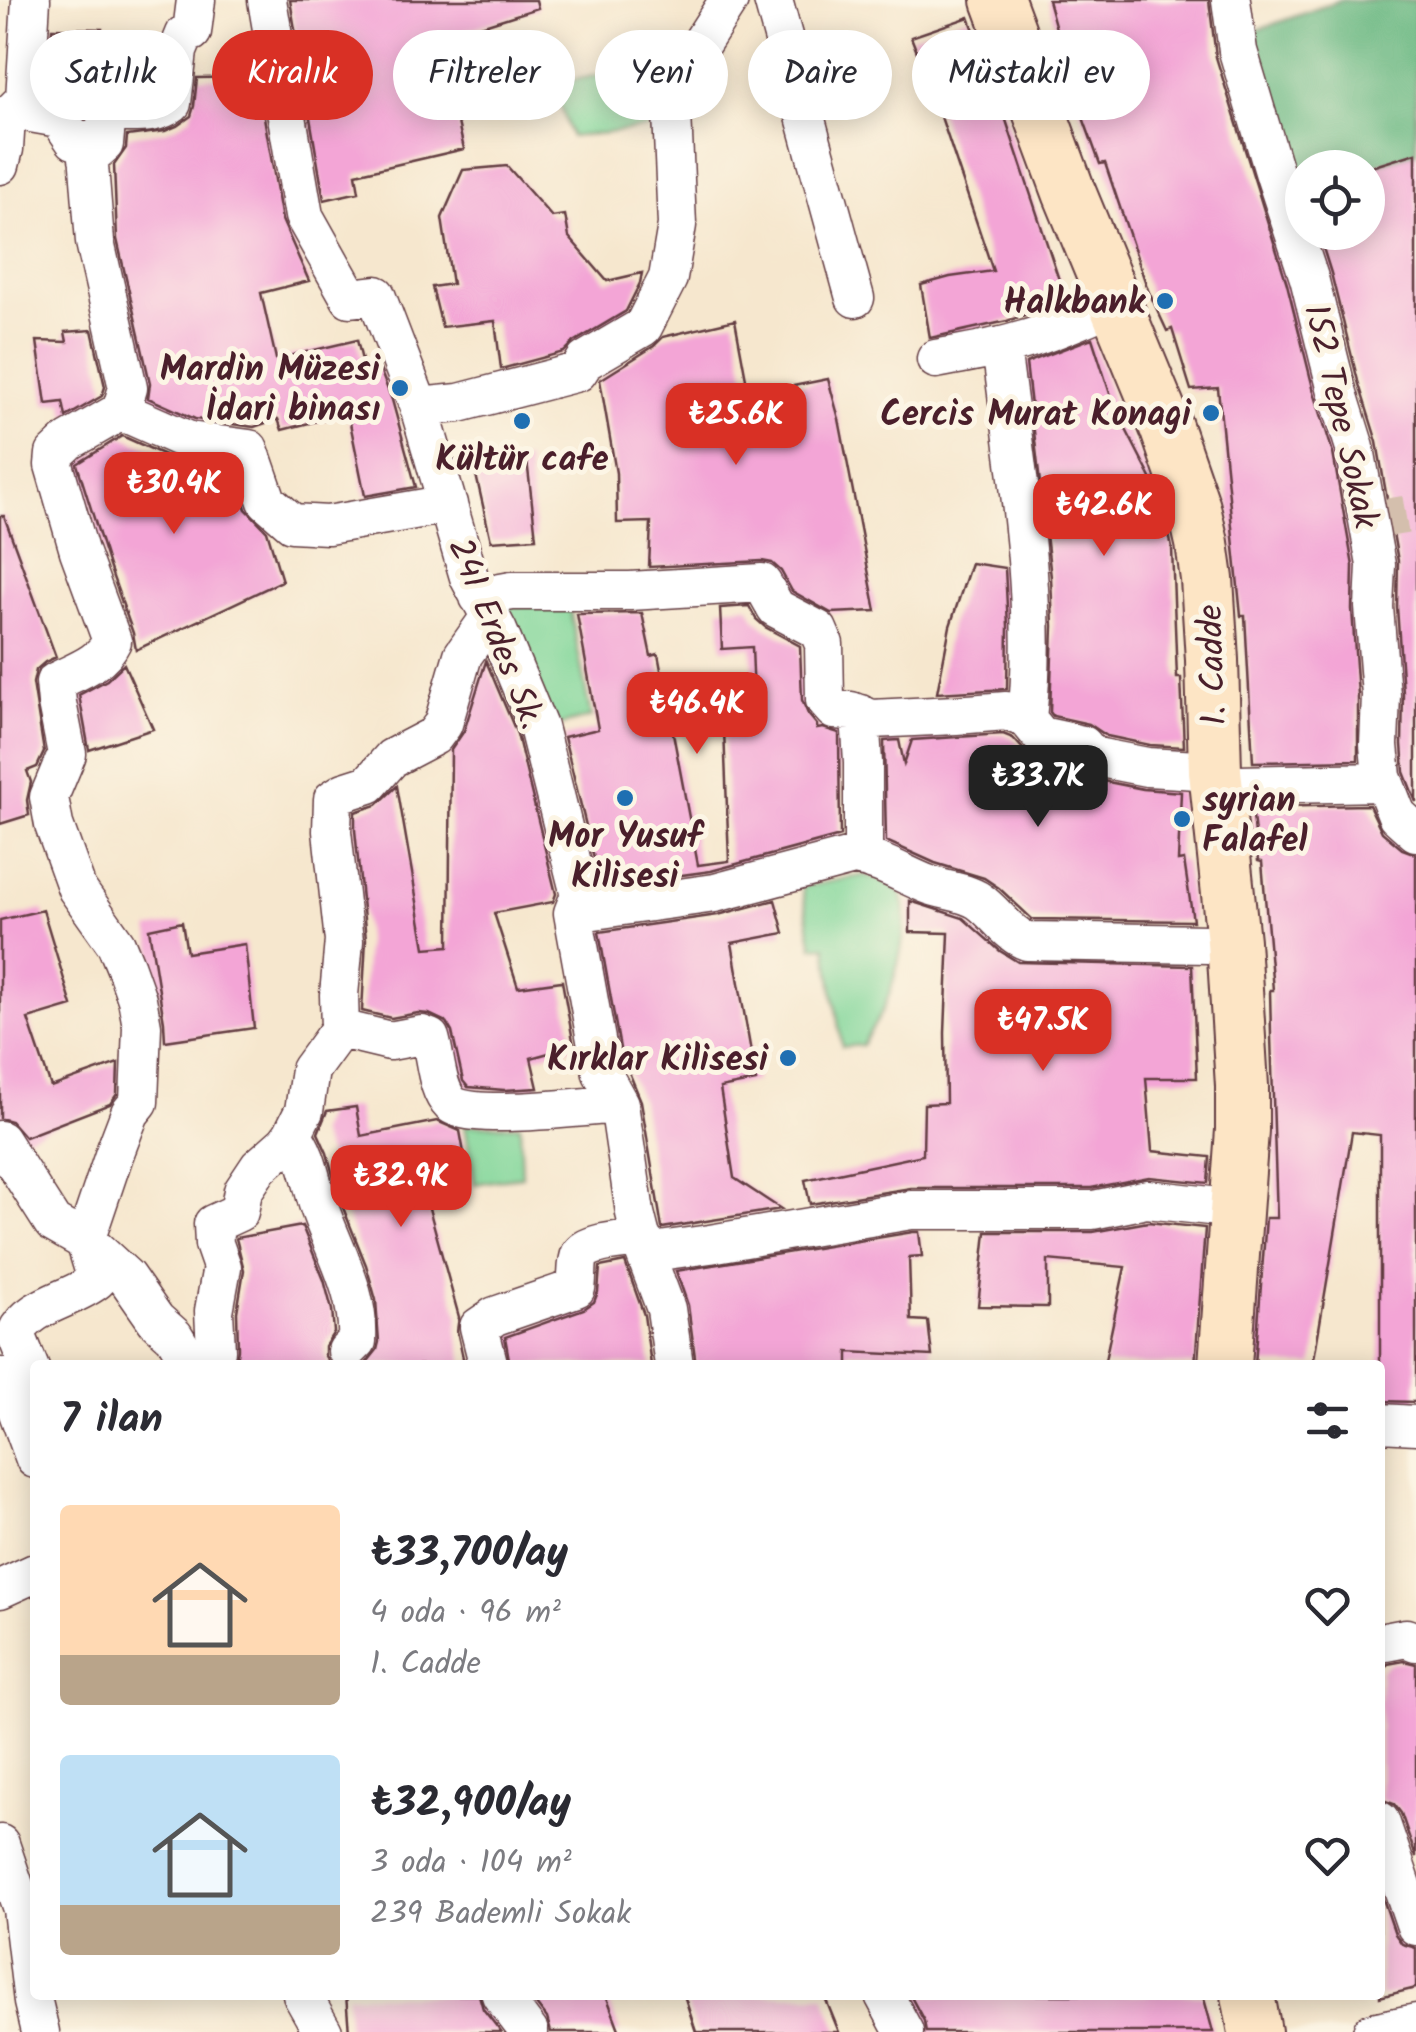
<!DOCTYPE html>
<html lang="tr">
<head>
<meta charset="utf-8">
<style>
  body { margin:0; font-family:Kalam,sans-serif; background:#f2f2f3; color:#2b2b33; height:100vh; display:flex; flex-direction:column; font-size:38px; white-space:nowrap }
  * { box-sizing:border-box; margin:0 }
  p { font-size:32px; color:#7c7c81 }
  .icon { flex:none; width:55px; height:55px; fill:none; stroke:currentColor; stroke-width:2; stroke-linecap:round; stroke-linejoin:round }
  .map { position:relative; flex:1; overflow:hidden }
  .sheet { position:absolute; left:30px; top:1360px; width:1355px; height:640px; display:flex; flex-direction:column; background:#fff; border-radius:10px; box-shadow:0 5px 25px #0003 }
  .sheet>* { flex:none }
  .banner { position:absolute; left:30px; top:30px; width:1358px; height:90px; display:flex; gap:20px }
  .controls { position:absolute; left:1285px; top:150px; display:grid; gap:20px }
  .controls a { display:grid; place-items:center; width:100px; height:100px; border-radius:50%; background:#fff; box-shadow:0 5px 25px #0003; font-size:50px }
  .price { position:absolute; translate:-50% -85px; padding:0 22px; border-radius:20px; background:#d93025; color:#fff; font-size:32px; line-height:65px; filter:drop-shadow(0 2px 5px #0008) }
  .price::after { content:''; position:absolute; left:50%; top:60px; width:30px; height:22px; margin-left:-15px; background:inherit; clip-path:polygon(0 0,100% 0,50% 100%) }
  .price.current { background:#222; color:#fff }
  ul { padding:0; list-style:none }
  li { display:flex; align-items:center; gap:30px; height:250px; padding:0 30px }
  li span { display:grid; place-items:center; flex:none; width:280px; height:200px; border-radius:10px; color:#555 }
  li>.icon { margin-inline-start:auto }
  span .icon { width:120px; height:120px; fill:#fffc; stroke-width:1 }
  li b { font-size:42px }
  h2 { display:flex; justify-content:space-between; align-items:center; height:120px; padding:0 30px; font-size:42px }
  .tag { padding:0 35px; border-radius:45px; background:#fff; box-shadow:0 5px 25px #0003; font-size:35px; line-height:90px }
  .tag.current { background:#d93025; color:#fff }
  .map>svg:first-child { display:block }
  .green { fill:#80d699; stroke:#657a62; stroke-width:2.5 }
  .forest { fill:#68b781; stroke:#596b56; stroke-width:2.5 }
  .building { fill:#f3a5d6 }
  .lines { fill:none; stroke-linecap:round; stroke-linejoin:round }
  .street-tunnel { stroke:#d4bfad; stroke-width:38; stroke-dasharray:38 19; stroke-linecap:butt }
  .street-casing { stroke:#643d43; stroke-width:41 }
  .secondary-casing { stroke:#643d43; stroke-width:56 }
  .street { stroke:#fff; stroke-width:38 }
  .secondary { stroke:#fde5c5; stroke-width:52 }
  .poi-dot { fill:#1f6fb2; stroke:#fcf5e5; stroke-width:4 }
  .labels { text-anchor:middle; stroke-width:10; stroke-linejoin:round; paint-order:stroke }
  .poi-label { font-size:35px; font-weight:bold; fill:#4a1f2b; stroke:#fcf5e5; text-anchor:end }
  .street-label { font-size:35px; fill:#4a1f2b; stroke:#fcf5e5 }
</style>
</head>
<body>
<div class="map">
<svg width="1416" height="2032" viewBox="0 0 1416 2032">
  <rect width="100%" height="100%" fill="#fcf5e5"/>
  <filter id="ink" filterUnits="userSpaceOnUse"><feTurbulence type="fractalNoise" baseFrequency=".01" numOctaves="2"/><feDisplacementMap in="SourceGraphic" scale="20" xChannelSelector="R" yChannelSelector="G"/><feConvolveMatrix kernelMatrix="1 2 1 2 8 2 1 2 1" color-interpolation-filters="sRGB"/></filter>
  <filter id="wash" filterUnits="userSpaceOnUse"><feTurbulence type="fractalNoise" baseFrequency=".0048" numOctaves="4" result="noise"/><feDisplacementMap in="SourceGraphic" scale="40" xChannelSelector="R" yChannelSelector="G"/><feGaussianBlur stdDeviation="2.25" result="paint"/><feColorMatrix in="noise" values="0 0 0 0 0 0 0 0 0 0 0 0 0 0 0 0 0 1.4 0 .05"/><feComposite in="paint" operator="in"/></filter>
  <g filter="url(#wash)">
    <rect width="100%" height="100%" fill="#f6e7ce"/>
    <path class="green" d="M641,67L659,127L571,137L553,84Z
      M569,604L591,717L551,728L504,606Z
      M865,875C874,879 887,882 895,887C919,905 893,987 883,1010C877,1022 869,1033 862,1045L842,1047L826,946L813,947L802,887Z
      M465,1125H520L522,1176L475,1184Z"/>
    <path class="forest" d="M1341,0H1416V153L1368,168H1302V190L1299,192L1251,32Z"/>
    <g id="blocks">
      <path class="building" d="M290,0H536L538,8L439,39L464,149L356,174L359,192L324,200Z
        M1048,0H1209L1216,57L1287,284L1314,392L1333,453L1353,566L1352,609L1358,695V760L1253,762L1245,616H1241L1218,388L1191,390L1172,329L1167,331L1148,290L1105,163L1100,164L1074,93Z
        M969,17L995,87L1066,301L1007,321L930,338L921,285L950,277L993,271L932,90L911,37Z
        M52,28L102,29L101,92L89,100L84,115L71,99L48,93Z
        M257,77L282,220L309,281L261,293L276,359L357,340L365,373L379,367L392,400L416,487L365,496L348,413L282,430L278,419L254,427L195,419L148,398L150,383L117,239L114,165L126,148L127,136L165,131L177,126L191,116L194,106L197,78Z
        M1416,153V802L1404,772L1402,744L1403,693L1397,607L1398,561L1377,442L1358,381L1331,273L1318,232H1368V168Z
        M507,166L552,217L565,215L569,237L607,281L642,273L640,283L626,311L574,342L564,352L501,369L495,321L442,327L432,287L452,284L442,218L463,170Z
        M735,320L749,395L828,379L839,419L876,611L831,613L792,591L781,571L772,563L762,561L649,567L651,522L617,523L616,473L600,380L654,346L663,337Z
        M92,330L105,387L102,396L66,417L63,402L46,404L37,341L67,342L65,332Z
        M1092,338L1114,406L1154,484L1165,516L1172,548L1177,678H1181L1184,747L1150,745L1107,736L1089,724L1053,716L1050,712L1053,626L1051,577L1026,363Z
        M122,436L180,462L232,469L246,509L267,531L282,581L136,650L133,633L109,566L77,464Z
        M527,460L536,538L491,541L474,466Z
        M0,516H4L56,657L45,662L36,670L33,683L44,752L37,767L27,771L31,782L27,800L29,815L0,824Z
        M971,563L1005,568L1008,626L1007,689L937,693L950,626Z
        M749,606L756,619L765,627L800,646L802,700L808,714L817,725V729L823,728L839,733L840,836L711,871L601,886L564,737L598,729L577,614L642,613L651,656L658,654L698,865L729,861L724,729L755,722L752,647L722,649L720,608Z
        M486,661L517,734L556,894L553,902L494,913L518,987L562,981L574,1046L531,1058L538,1088L504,1090L468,1087L463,1081L452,1032L446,1022L429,1014L418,1013L391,1018L362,1011L366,939L355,830V812L377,805L397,786L425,948L449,946L451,750L464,731Z
        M124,664L153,729L89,750L79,695L107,680Z
        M1003,734L1013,738L1024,750L1035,758L1070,765L1081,775L1093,779L1143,789L1181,792L1178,861L1184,860L1193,921L1032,919L999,888L984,878L935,863L886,841L884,741L899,740L904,764L912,740Z
        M1369,805L1382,832L1402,849L1416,854V1402L1380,1401V1135L1352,1132L1313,1365H1255L1266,1218H1277L1271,1036L1270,990H1273L1262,862L1258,861L1252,807Z
        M775,900L784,933L732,943L756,1081L720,1088L734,1178L781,1209L662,1228L641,1101L626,1065H623L599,932L718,915Z
        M910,901L963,918L1000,951L1018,962L1192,966L1197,1078H1146L1152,1151L1210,1157L1208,1183L1149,1177L1091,1188H911L810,1204L805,1180L923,1155L924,1104L946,1103L945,1033L949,933L910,932Z
        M43,910L72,1006L28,1019L51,1087L118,1063L117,1094L110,1104L25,1137L11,1121L0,1118V920Z
        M182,922L187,953L245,944L254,1028L165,1041L164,1022L149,929Z
        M356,1107L361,1136L437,1121L460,1131L471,1191L427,1201L459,1317L457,1331L463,1358L462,1365H365L377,1350L379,1342L376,1300L366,1265L340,1200L327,1153L318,1133L327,1111Z
        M1148,1222L1205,1228L1195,1365H1104L1125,1267L1048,1260V1307L978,1306L986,1232H1093Z
        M302,1226L324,1280L332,1310L334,1332L325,1346V1356L330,1365H235L238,1349L237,1312L244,1270L236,1238Z
        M913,1232H919L922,1256L909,1257L911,1320L928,1321L932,1356L848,1352V1365H696L688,1305L676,1271Z
        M625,1262L644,1315L651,1365H510L505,1337L584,1309L594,1302L598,1292L600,1267Z
        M1404,1661L1416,1664V1857L1401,1813L1394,1804L1380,1799V1671L1388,1664Z
        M1380,1890L1395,1934L1402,1944L1416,1948V1988L1380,1997Z
        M346,1995H479L483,2009L501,2032H349Z
        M529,1995H606L620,2032H551L547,2018Z
        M684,1995H824L839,2032H696Z
        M910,1995H1203L1213,2032H926L924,2021Z"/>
    </g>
  </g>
  <g filter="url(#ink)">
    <use href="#blocks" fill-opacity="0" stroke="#643d43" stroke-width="2.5"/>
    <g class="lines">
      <path class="street-tunnel" d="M1368,521L1416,513"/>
      <defs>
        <path id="street" d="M267,0L304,216L350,298L376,295L419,407L469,577L498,631L538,727L580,895L573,913L602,1073L619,1104L635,1213L645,1253L666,1309L674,1365
          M773,0L855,298
          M1231,0L1238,51L1275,175L1309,278L1336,387L1355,448L1376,565L1374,607L1381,695L1379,745L1382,777L1397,815L1416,832
          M14,110L59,118L74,140H87L95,242L128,388L121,411L69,441L55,454L54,465L79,551L112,641C101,664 76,671 55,682L57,703L67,754L49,797L54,825L77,889L116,944L126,968L137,999L142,1026L139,1102L130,1113L114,1155L85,1241L97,1280C73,1300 29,1304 16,1334L35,1381
          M88,158L104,144L107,113C128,112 155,117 172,103L178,51L185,34L192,32L196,0
          M0,165L4,149L6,118L25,99L31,0
          M1001,347C1016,470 1040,595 1027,719
          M936,359C966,353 995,349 1024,340C1055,331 1084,317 1114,305
          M419,407L459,403L578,372L585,361L643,327L668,278L677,225L671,90L729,0
          M121,411L189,441L249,449L267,501L292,523L328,525L448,504
          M479,597L512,591H630L762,583L776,608L818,630L824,644L825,700L834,710L851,711L871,719L956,715L1006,711L1027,719L1041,736L1083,745L1090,754L1101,758L1147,767L1215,771
          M860,714L863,763V858
          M1238,785L1383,782
          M573,913L715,893L854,856C881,860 902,874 927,884C944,891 964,891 979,901C996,913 1009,935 1027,941L1209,944L1233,941
          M340,1029L390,1041L422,1035L430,1038C436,1058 436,1089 451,1104C469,1121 590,1106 619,1104
          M292,1135C308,1154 311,1183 319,1207C334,1251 360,1292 357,1341L347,1351
          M0,1140L53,1223L90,1244L126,1277L156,1320L174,1336L186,1356L195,1365
          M645,1253L710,1244L911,1210H1093L1147,1199L1237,1209
          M210,1365L216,1350L214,1311L222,1267L214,1244L213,1224L239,1212L243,1191L259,1167L286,1143L292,1135L304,1111L310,1070L340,1029L339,995L344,941L332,831L333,799L344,792L369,784L392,758L434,736L443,724L463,655L490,617
          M484,1365L488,1363L479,1327L495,1316L576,1288C578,1278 576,1263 580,1255C587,1241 628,1240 642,1238
          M0,1377L9,1388L35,1459
          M1380,1423L1416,1425
          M0,1589L35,1573
          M1380,1643L1406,1638L1416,1642
          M1380,1821L1416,1926
          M0,1844L22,1909L33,2002L40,2032
          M302,1995L323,2032
          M501,1995L529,2032
          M884,1995L904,2032
          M1372,2032L1416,2023"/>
        <path id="secondary" d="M998,0L1069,192L1166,427L1194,508L1202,543L1207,579L1212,660L1215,771L1233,941L1242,1086V1130L1225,1365
          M1248,1995L1255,2032"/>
      </defs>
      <use href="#street" class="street-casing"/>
      <use href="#secondary" class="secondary-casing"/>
      <use href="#street" class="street"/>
      <use href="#secondary" class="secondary"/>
    </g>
  </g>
  <g class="poi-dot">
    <circle cx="1165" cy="301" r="10"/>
    <circle cx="400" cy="388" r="10"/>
    <circle cx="1211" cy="413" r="10"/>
    <circle cx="522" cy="421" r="10"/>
    <circle cx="625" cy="798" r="10"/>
    <circle cx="1182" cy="819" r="10"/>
    <circle cx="788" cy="1058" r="10"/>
  </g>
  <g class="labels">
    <g class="poi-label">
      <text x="1145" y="313">Halkbank</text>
      <text x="380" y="380">Mardin Müzesi<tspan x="380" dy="40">İdari binası</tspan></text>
      <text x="1191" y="425">Cercis Murat Konagi</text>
      <text x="522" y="470" text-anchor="middle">Kültür cafe</text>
      <text x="1202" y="811" text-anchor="start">syrian<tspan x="1202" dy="40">Falafel</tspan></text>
      <text x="625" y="847" text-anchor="middle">Mor Yusuf<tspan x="625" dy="40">Kilisesi</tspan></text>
      <text x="768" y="1070">Kırklar Kilisesi</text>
    </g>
    <g class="street-label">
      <text transform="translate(1342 416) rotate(77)" y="12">152 Tepe Sokak</text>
      <text transform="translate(497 633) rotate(68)" y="12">241 Erdes Sk.</text>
      <text transform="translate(1211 665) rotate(-92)" y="12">1. Cadde</text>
    </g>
  </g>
</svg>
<div class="controls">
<a><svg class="icon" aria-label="locate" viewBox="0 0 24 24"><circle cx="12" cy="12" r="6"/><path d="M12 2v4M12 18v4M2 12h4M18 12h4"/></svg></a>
</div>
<b class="price" style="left:736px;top:468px">₺25.6K</b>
<b class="price" style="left:174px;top:537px">₺30.4K</b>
<b class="price" style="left:1104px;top:559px">₺42.6K</b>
<b class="price" style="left:697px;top:757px">₺46.4K</b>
<b class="price current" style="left:1038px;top:830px">₺33.7K</b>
<b class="price" style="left:1043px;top:1074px">₺47.5K</b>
<b class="price" style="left:401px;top:1230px">₺32.9K</b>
<div class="banner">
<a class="tag">Satılık</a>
<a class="tag current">Kiralık</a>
<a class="tag">Filtreler</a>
<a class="tag">Yeni</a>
<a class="tag">Daire</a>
<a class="tag">Müstakil ev</a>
</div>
<section class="sheet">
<h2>7 ilan<svg class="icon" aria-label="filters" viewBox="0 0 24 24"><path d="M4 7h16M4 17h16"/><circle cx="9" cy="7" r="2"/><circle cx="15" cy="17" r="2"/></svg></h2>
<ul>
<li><span style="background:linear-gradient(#ffd9b3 75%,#b9a48a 0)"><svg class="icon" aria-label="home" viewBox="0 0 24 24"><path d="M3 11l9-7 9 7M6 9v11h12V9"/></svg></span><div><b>₺33,700/ay</b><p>4 oda · 96 m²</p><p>1. Cadde</p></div><svg class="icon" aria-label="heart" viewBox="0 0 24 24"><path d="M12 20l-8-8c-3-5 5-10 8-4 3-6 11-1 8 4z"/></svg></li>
<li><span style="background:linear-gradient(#bfe0f5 75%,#b9a48a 0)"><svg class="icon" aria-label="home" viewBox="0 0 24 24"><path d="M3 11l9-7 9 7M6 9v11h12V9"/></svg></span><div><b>₺32,900/ay</b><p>3 oda · 104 m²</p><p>239 Bademli Sokak</p></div><svg class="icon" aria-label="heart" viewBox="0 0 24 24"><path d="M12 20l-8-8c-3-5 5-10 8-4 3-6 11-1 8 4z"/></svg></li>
</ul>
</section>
</div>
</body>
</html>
